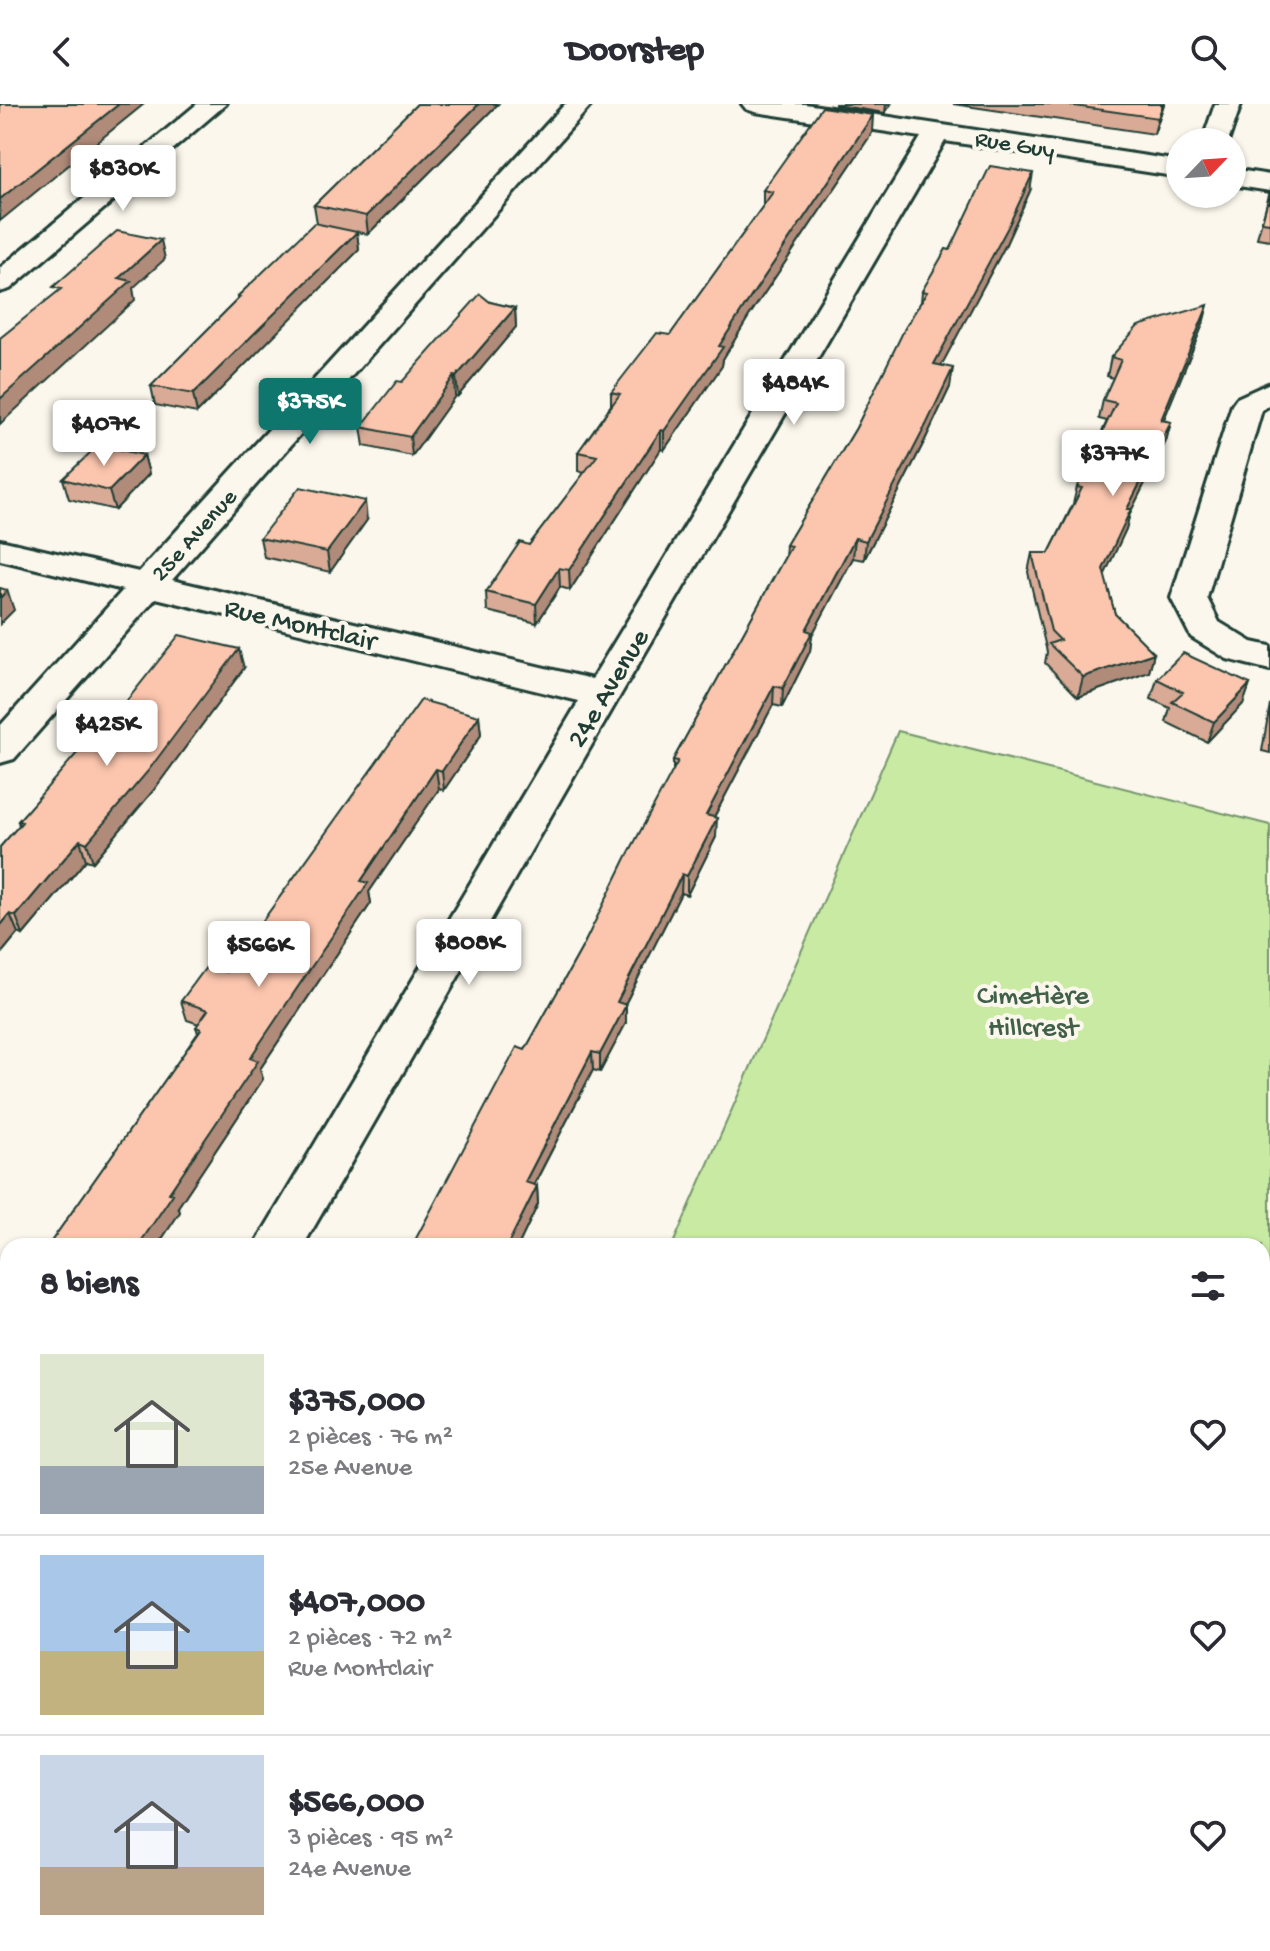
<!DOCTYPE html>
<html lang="fr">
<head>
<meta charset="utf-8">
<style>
  body { margin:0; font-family:"Gochi Hand",sans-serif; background:#f2f2f3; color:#2b2b33; height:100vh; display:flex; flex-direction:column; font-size:30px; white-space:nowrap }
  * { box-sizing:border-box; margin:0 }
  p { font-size:26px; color:#7c7c81 }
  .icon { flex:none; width:44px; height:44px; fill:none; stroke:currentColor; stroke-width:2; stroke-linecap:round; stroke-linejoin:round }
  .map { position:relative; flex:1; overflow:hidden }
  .details { position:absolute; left:0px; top:1134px; width:1270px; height:714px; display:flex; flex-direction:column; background:#fff; border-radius:24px 24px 0 0; box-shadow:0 2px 6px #0004 }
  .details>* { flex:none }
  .needle { width:52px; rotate:65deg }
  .controls { position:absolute; left:1166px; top:24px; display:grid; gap:16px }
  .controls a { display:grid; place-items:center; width:80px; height:80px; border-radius:50%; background:#fff; box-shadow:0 2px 6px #0004; font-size:40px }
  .price { position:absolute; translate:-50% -68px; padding:0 18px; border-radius:8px; background:#fff; color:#222; font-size:26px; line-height:52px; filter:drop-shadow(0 2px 4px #0008) }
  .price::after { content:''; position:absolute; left:50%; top:48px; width:24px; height:18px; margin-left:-12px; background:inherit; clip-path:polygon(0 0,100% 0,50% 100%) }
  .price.on { background:#0f766e; color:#fff }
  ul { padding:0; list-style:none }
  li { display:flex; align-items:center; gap:24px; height:200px; padding:0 40px }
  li+li { border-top:2px solid #e1e1e2 }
  li span { display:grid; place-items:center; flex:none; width:224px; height:160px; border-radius:0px; color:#555 }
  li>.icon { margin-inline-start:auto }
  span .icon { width:96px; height:96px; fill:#fffc; stroke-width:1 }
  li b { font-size:34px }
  h2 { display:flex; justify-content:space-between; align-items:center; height:96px; padding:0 40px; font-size:34px }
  header { display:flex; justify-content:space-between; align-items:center; height:104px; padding:0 40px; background:#fff; font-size:36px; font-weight:800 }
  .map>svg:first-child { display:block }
  .green { fill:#c8eaa3; stroke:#74946c; stroke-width:2 }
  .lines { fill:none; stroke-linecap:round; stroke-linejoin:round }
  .street-casing { stroke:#1f3d34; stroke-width:6 }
  .street { fill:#fbf7ec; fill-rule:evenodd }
  .wall { fill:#d9aa96; stroke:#1f3d34; stroke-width:2 }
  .shaded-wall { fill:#b08b7a; stroke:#1f3d34; stroke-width:2 }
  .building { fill:#fcc6ae; stroke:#1f3d34; stroke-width:2 }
  .labels { text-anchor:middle; stroke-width:8; stroke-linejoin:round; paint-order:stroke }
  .far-street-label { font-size:24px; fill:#1f3d34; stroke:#fbf7ec }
  .street-label { font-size:28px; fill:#1f3d34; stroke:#fbf7ec }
  .park-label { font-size:28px; fill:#41604a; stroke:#fbf7ec }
</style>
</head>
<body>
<header><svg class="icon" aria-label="back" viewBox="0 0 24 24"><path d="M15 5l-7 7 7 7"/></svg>Doorstep<svg class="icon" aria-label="search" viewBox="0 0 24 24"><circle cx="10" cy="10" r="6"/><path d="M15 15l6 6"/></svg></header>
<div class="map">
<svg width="1270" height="1847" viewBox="0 0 1270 1847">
  <rect width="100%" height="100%" fill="#fbf7ec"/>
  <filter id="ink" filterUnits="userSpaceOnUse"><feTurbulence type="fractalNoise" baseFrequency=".0125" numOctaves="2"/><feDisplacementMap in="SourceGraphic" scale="16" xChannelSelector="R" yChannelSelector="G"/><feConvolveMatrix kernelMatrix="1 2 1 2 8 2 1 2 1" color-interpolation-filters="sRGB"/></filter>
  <g filter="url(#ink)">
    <path class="green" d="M898,627L1270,721V1847H363L366,1840H1262V1142H672Z"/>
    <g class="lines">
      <defs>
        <path id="street" d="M197,0H226L10,185L0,188V164Z
          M565,0H592L172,476L592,575L921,33L755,8L746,5L742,0H805L1180,57V73L945,37L621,590L303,1142H254L579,597L156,494L14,655L0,659V622L123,486L0,456V436L139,468Z
          M1215,0H1241L1228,38H1202Z
          M1232,65L1270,71V87L1232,81Z
          M1270,279V301L1262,306L1207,494L1219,518L1252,538L1270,542V566L1227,555L1191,533L1171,494L1232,301L1237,294Z
          M8,1574V1642L0,1645V1578Z"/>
      </defs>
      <use href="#street" class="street-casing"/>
      <use href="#street" class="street"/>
    </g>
    <path class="wall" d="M417,0H498L368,130L357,128L359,146L197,309L155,301L151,282L238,195V192L317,119L314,101Z
      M835,0H891L885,9L835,1Z
      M953,0H1164L1154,30Z
      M872,29L749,212L723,255L722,262L664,346L661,345L570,486L560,483L537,519L487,507L486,488L529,441L584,369L578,367V348L611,301V288L670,231L763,102V86Z
      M1030,87L1005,142L941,261L950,283L924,338L864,456L853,454L812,531L810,547L782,603L773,601L714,713L716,733L687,791L681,789L625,900L626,919L600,968L593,966L534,1081L537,1082L538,1100L518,1142H412L525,946L583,842L673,668V656L785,453L786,441L856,324L921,198L922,187L950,146Z
      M1270,88V136L1257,134Z
      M490,198L515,204L516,223L458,292H455L412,352L364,342L361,323L402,278Z
      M1203,220L1163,316L1171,318L1166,337L1130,409L1126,425L1104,471L1115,510L1154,549L1149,568L1078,593L1045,559L1047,548L1028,468L1032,449H1049L1073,400L1077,383L1107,317L1099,315L1103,296L1113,274L1107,272L1111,253Z
      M144,351L149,370L115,406L69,395L63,375Z
      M367,416L330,468L264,453L260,434Z
      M244,564L153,687L93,758L86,756L23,831L18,829L0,851V743L19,722L18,717L121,604Z
      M1157,575L1250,580L1243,600L1207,638L1166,618L1170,604L1151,595Z
      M1270,600V649L1262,647Z
      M479,612L481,631L444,686L439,685L369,788L371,799L260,965L263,975L178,1103L180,1108L157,1142H48L198,929L196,923L199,920L187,916L181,897L226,868Z"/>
    <path class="shaded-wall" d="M119,0H144L0,117V95Z
      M479,0H498L368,130L366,112Z
      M886,0H891L885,9Z
      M1163,0H1164L1154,30L1158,14Z
      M873,11L872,29L749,212L723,255L722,262L664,346V327L750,194Z
      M1033,69L1030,87L1005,142L932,279L934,260Z
      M357,128L359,146L197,309L193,290Z
      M161,136L165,155L133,184L135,196L0,320V295L119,174Z
      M1208,201L1203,220L1156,335L1161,316Z
      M515,204L516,223L458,292L456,273Z
      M953,264L950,283L924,338L864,456L866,437Z
      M454,272L455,292L412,352L410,333Z
      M1171,318L1166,337L1130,409L1126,425L1098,485L1103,465L1127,405Z
      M661,326V345L570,486L569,466Z
      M144,351L149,370L115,406L109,387Z
      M365,397L367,416L330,468L327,448Z
      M855,434L853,454L812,531L810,547L782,603L783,584L806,526Z
      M559,464L560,483L537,519L536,500Z
      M7,486L14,506L0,520V494Z
      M239,545L244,564L153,687L93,758L87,739Z
      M1154,549L1149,568L1078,593L1083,573Z
      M1250,580L1243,600L1207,638L1214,618Z
      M774,582L773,601L705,730L706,711Z
      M479,612L481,631L444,686L442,667Z
      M436,665L439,685L369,788L371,799L260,965L263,975L178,1103L180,1108L157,1142H138L250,954L361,777Z
      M717,714L716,733L687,791V772Z
      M80,736L86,756L23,831L16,812Z
      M682,770L681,789L617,916V898Z
      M10,810L18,829L0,851V822Z
      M626,901V919L600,968V950Z
      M592,948L593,966L526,1096L525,1078Z
      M537,1082L538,1100L518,1142H507Z
      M8,1329V1359L0,1371V1341Z"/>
    <path class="building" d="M0,0H119L0,95Z
      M417,0H479L366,112L314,101Z
      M1061,0H1163L1158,14Z
      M822,3L873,11L750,194L719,242L723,243L664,327L661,326L569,466L559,464L536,500L486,488L520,438L529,441L597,352L578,348L620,290L611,288L657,229L670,231L773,88L763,86Z
      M990,62L1033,69L1008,123L934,260L953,264L927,319L866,437L855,434L806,526L812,528L783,584L774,582L706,711L717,714L687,772L682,770L617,898L626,901L600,950L592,948L525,1078L537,1082L507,1142H412L517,943L525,946L583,842L626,754L678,657L673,656L791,442L786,441L856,324L905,224L927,188L922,187L946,145L950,146Z
      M1270,88V119L1262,118Z
      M314,119L357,128L193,290L151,282L240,193L238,192Z
      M117,127L161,136L119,174L131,177L0,295V234L61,185L53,183Z
      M480,190L490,198L515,204L456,273L454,272L410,333L361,323L397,277L402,278Z
      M1208,201L1161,316L1171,318L1127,405H1131L1103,465L1115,510L1154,549L1083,573L1049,540L1060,536L1051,527L1032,449H1049L1082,384L1077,383L1116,299L1103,296L1121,256L1111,253L1138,222Z
      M98,341L144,351L109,387L63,375Z
      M300,383L365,397L327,448L260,434Z
      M0,484L7,486L0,494Z
      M179,531L239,545L148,667L87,739L80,736L16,812L10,810L0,822V743L22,718L18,717L117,603L121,604Z
      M1183,549L1250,580L1214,618L1172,598L1183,588L1157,575Z
      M421,596L479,612L442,667L436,665L361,777L368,779L250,954L258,957L169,1089L173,1090L138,1142H48L201,925L196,923L208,906L181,897L207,862L226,868Z
      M8,1187V1329L0,1341V1198Z
      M29,1840H134L138,1842L135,1847H25Z"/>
  </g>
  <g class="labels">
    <g class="far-street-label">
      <text transform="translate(1015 39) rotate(9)" y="8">Rue Guy</text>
      <text transform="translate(193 430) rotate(-48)" y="8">25e Avenue</text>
    </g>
    <g class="street-label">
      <text transform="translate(301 518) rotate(13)" y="10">Rue Montclair</text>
      <text transform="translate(606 583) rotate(-59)" y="10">24e Avenue</text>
    </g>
    <g class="park-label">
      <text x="1033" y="899">Cimetière<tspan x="1033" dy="32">Hillcrest</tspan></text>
    </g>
  </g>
</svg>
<div class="controls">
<a><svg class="needle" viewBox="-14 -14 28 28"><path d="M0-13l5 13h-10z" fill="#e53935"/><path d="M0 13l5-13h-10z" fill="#7c7c81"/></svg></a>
</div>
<b class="price" style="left:123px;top:109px">$830K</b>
<b class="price" style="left:794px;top:323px">$484K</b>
<b class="price on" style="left:310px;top:342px">$375K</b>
<b class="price" style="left:104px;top:364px">$407K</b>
<b class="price" style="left:1113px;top:394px">$377K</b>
<b class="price" style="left:107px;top:664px">$425K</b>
<b class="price" style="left:469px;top:883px">$808K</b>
<b class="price" style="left:259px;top:885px">$566K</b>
<section class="details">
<h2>8 biens<svg class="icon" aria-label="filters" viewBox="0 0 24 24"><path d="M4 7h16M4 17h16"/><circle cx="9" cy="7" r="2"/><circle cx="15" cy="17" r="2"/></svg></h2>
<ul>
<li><span style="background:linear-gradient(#dfe7d0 70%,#9aa5b1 0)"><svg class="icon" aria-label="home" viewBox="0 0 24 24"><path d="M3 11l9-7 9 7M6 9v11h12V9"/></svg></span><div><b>$375,000</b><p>2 pièces · 76 m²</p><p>25e Avenue</p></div><svg class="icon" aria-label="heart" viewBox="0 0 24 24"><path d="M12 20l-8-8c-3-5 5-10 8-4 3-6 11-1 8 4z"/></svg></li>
<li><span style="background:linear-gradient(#a9c7e8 60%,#c2b280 0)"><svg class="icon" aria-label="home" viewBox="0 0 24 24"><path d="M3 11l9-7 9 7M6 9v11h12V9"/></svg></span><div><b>$407,000</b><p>2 pièces · 72 m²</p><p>Rue Montclair</p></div><svg class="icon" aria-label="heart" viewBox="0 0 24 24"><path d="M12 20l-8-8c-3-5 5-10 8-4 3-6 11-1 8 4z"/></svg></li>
<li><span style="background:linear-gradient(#c9d6e8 70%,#b9a48a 0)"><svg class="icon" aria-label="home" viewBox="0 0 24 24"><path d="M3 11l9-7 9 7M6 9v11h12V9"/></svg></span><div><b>$566,000</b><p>3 pièces · 95 m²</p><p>24e Avenue</p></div><svg class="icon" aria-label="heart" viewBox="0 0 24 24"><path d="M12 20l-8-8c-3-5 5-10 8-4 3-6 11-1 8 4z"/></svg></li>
</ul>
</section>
</div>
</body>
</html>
